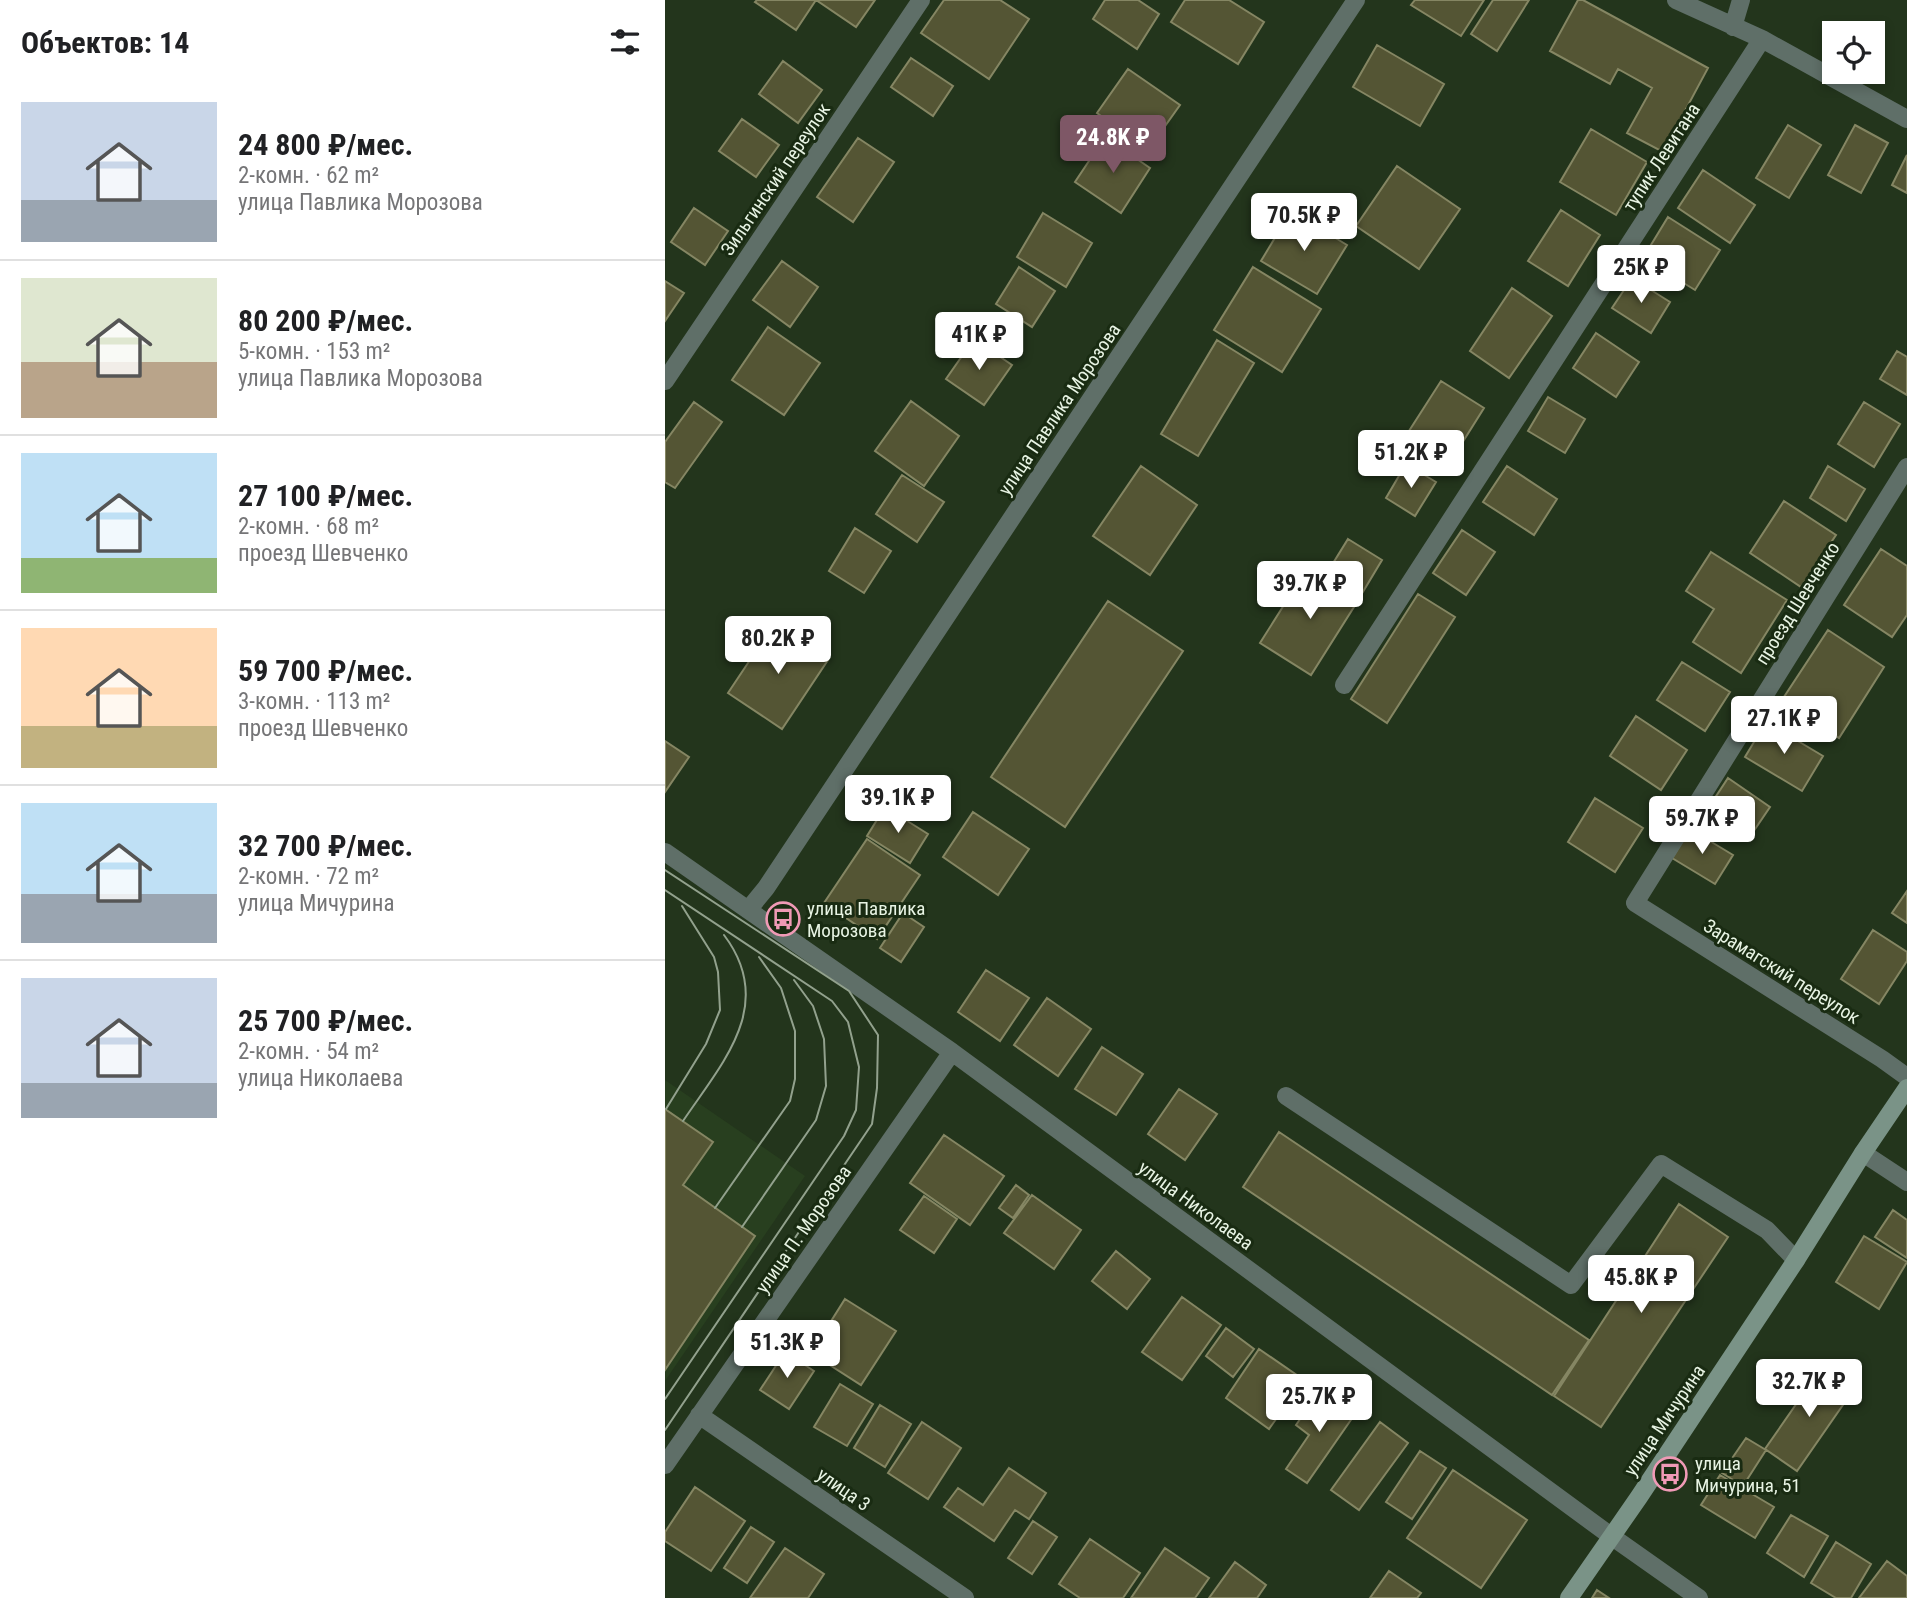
<!DOCTYPE html>
<html lang="ru">
<head>
<meta charset="utf-8">
<style>
  body { margin:0; font-family:"Roboto Condensed",sans-serif; background:#f2f2f2; color:#202124; height:100vh; display:flex; flex-direction:column; font-size:26px; white-space:nowrap }
  * { box-sizing:border-box; margin:0 }
  p { font-size:23px; color:#757577 }
  .icon { flex:none; width:38px; height:38px; fill:none; stroke:currentColor; stroke-width:2; stroke-linecap:round; stroke-linejoin:round }
  .map { position:relative; flex:1; overflow:hidden }
  .details { display:flex; flex-direction:column; background:#fff; width:665px }
  .details>* { flex:none }
  .fabs { position:absolute; left:1157px; top:21px; display:grid; gap:14px }
  .fabs a { display:grid; place-items:center; width:63px; height:63px; border-radius:0px; background:#fff; box-shadow:0 4px 10px #0003; font-size:35px }
  .price { position:absolute; translate:-50% -60px; padding:0 16px; border-radius:7px; background:#fff; color:#222; font-size:23px; line-height:46px; filter:drop-shadow(0 2px 4px #0008) }
  .price::after { content:''; position:absolute; left:50%; top:42px; width:21px; height:16px; margin-left:-10px; background:inherit; clip-path:polygon(0 0,100% 0,50% 100%) }
  .price.active { background:#7e5766; color:#fff }
  ul { padding:0; list-style:none }
  li { display:flex; align-items:center; gap:21px; height:175px; padding:0 21px }
  li+li { border-top:2px solid #e0e0e0 }
  li span { display:grid; place-items:center; flex:none; width:196px; height:140px; border-radius:0px; color:#555 }
  li>.icon { margin-inline-start:auto }
  span .icon { width:84px; height:84px; fill:#fffc; stroke-width:1 }
  li b { font-size:30px }
  h2 { display:flex; justify-content:space-between; align-items:center; height:84px; padding:0 21px; font-size:30px }
  main { display:flex; flex:1; min-height:0 }
  .map>svg:first-child { display:block }
  .built { fill:#283f1f }
  .building { fill:#545534; stroke:#858663; stroke-width:2 }
  .lines { fill:none; stroke-linecap:round; stroke-linejoin:round }
  .lane { stroke:#5f6f68; stroke-width:18 }
  .street { stroke:#5f6f68; stroke-width:18 }
  .secondary { stroke:#7a9387; stroke-width:18 }
  .tram { stroke:#92a18d; stroke-width:2 }
  .labels { text-anchor:middle; stroke-width:6; stroke-linejoin:round; paint-order:stroke }
  .street-label { font-size:19px; fill:#e8f4e4; stroke:#192b12 }
  .poi-label { font-size:19px; fill:#e8f4e4; stroke:#192b12; text-anchor:start }
</style>
</head>
<body>
<main>
<section class="details">
<h2>Объектов: 14<svg class="icon" aria-label="filters" viewBox="0 0 24 24"><path d="M4 7h16M4 17h16"/><circle cx="9" cy="7" r="2"/><circle cx="15" cy="17" r="2"/></svg></h2>
<ul>
<li><span style="background:linear-gradient(#c9d6e8 70%,#9aa5b1 0)"><svg class="icon" aria-label="home" viewBox="0 0 24 24"><path d="M3 11l9-7 9 7M6 9v11h12V9"/></svg></span><div><b>24 800 ₽/мес.</b><p>2-комн. · 62 m²</p><p>улица Павлика Морозова</p></div></li>
<li><span style="background:linear-gradient(#dfe7d0 60%,#b9a48a 0)"><svg class="icon" aria-label="home" viewBox="0 0 24 24"><path d="M3 11l9-7 9 7M6 9v11h12V9"/></svg></span><div><b>80 200 ₽/мес.</b><p>5-комн. · 153 m²</p><p>улица Павлика Морозова</p></div></li>
<li><span style="background:linear-gradient(#bfe0f5 75%,#8fb573 0)"><svg class="icon" aria-label="home" viewBox="0 0 24 24"><path d="M3 11l9-7 9 7M6 9v11h12V9"/></svg></span><div><b>27 100 ₽/мес.</b><p>2-комн. · 68 m²</p><p>проезд Шевченко</p></div></li>
<li><span style="background:linear-gradient(#ffd9b3 70%,#c2b280 0)"><svg class="icon" aria-label="home" viewBox="0 0 24 24"><path d="M3 11l9-7 9 7M6 9v11h12V9"/></svg></span><div><b>59 700 ₽/мес.</b><p>3-комн. · 113 m²</p><p>проезд Шевченко</p></div></li>
<li><span style="background:linear-gradient(#bfe0f5 65%,#9aa5b1 0)"><svg class="icon" aria-label="home" viewBox="0 0 24 24"><path d="M3 11l9-7 9 7M6 9v11h12V9"/></svg></span><div><b>32 700 ₽/мес.</b><p>2-комн. · 72 m²</p><p>улица Мичурина</p></div></li>
<li><span style="background:linear-gradient(#c9d6e8 75%,#9aa5b1 0)"><svg class="icon" aria-label="home" viewBox="0 0 24 24"><path d="M3 11l9-7 9 7M6 9v11h12V9"/></svg></span><div><b>25 700 ₽/мес.</b><p>2-комн. · 54 m²</p><p>улица Николаева</p></div></li>
</ul>
</section>
<div class="map">
<svg width="1242" height="1598" viewBox="0 0 1242 1598">
  <rect width="100%" height="100%" fill="#23351c"/>
  <path class="built" d="M0,1080L140,1176L0,1381Z"/>
  <path class="building" d="M92,0H210L191,27L151,0L131,30L90,2Z
    M279,0H335L364,19L324,79L256,33Z
    M440,0H473L494,14L472,49L428,19Z
    M520,0H564L599,22L573,64L506,22Z
    M750,0H819L796,36L746,5Z
    M828,0H864L832,51L806,34Z
    M913,0H918L1043,68L998,152L962,133L987,88L953,69L945,84L885,51Z
    M712,45L779,84L755,126L688,87Z
    M246,58L288,86L268,116L226,87Z
    M118,61L157,90L133,123L94,94Z
    M463,69L515,105L483,150L432,113Z
    M77,119L114,145L91,177L54,151Z
    M1123,125L1156,145L1124,198L1091,178Z
    M1190,125L1223,143L1196,193L1163,175Z
    M926,129L982,162L951,215L895,182Z
    M440,137L485,168L456,213L410,182Z
    M193,138L229,162L188,222L152,197Z
    M1242,155V193L1227,185Z
    M732,166L795,209L754,269L691,226Z
    M1038,170L1090,205L1065,243L1013,208Z
    M29,208L63,231L40,265L6,242Z
    M896,210L935,235L903,286L863,261Z
    M626,211L682,245L652,294L596,261Z
    M378,213L427,243L401,287L352,257Z
    M1003,217L1055,250L1030,290L978,258Z
    M117,261L153,287L125,327L88,300Z
    M354,267L390,291L367,327L331,304Z
    M588,267L656,309L617,372L549,330Z
    M967,278L1005,302L986,333L947,308Z
    M0,281L19,293L0,321Z
    M847,288L887,316L844,378L805,351Z
    M103,327L155,363L119,415L67,380Z
    M931,333L974,362L951,397L908,368Z
    M309,339L347,365L319,405L281,379Z
    M552,340L589,363L533,456L496,434Z
    M1232,351L1242,357V395L1215,379Z
    M776,381L819,408L787,459L744,431Z
    M883,397L920,419L900,453L863,431Z
    M246,401L294,436L259,486L210,451Z
    M29,402L57,422L10,488L0,482V442Z
    M1199,402L1235,424L1209,467L1173,444Z
    M741,464L771,482L750,516L721,498Z
    M476,466L532,505L485,575L428,536Z
    M842,466L892,499L869,535L818,502Z
    M1163,466L1200,489L1181,521L1145,498Z
    M237,475L279,502L252,542L211,514Z
    M1119,501L1171,535L1136,587L1085,553Z
    M190,528L226,551L199,593L164,571Z
    M797,530L830,552L801,595L768,573Z
    M683,539L717,560L696,595L662,573Z
    M1216,549L1242,566V615L1227,637L1179,605Z
    M1046,552L1122,600L1076,673L1028,642L1049,609L1021,591Z
    M643,567L694,599L646,675L595,643Z
    M753,594L790,617L722,723L686,699Z
    M443,601L518,651L400,827L326,777Z
    M109,624L163,660L117,729L63,693Z
    M1163,630L1219,667L1174,738L1117,700Z
    M1017,662L1065,692L1040,731L992,700Z
    M971,716L1022,750L996,790L945,756Z
    M1101,722L1158,756L1137,791L1080,757Z
    M0,741L24,757L0,792Z
    M1063,778L1105,807L1086,835L1044,807Z
    M930,798L978,828L950,872L903,842Z
    M220,807L263,834L245,863L202,836Z
    M308,812L364,849L333,895L278,857Z
    M1025,829L1068,855L1050,884L1007,858Z
    M202,839L255,875L212,939L159,903Z
    M1242,891V923L1227,913Z
    M238,913L259,927L236,962L215,948Z
    M1208,930L1242,952V961L1214,1004L1176,979Z
    M321,970L364,998L335,1041L293,1012Z
    M382,998L426,1029L393,1076L349,1045Z
    M437,1047L478,1074L451,1115L410,1089Z
    M514,1089L552,1114L520,1160L483,1134Z
    M0,1109L48,1142L18,1185L90,1236L0,1370Z
    M614,1132L924,1340L887,1395L578,1187Z
    M279,1135L339,1176L305,1225L245,1183Z
    M351,1185L364,1195L348,1218L334,1208Z
    M367,1195L416,1230L389,1269L339,1233Z
    M259,1196L292,1219L269,1253L235,1230Z
    M1014,1204L1063,1237L936,1427L889,1396Z
    M1228,1210L1242,1220V1258L1210,1237Z
    M1199,1236L1242,1262L1214,1309L1171,1282Z
    M451,1251L485,1279L462,1309L427,1281Z
    M517,1297L556,1325L517,1380L477,1352Z
    M180,1299L231,1331L196,1385L146,1353Z
    M561,1328L589,1349L568,1377L541,1356Z
    M594,1349L639,1380L604,1429L561,1398Z
    M120,1352L149,1371L124,1409L95,1390Z
    M1157,1367L1189,1389L1132,1471L1100,1449Z
    M175,1384L208,1404L182,1446L149,1427Z
    M655,1390L690,1414L642,1483L621,1469L644,1435L631,1425Z
    M215,1405L246,1424L220,1467L189,1448Z
    M257,1422L296,1448L263,1499L223,1473Z
    M715,1422L743,1443L694,1510L666,1490Z
    M1081,1438L1101,1450L1078,1486L1057,1473Z
    M755,1451L781,1468L747,1519L721,1502Z
    M344,1468L381,1493L364,1519L350,1510L329,1541L279,1507L293,1488L318,1505Z
    M788,1470L862,1520L816,1588L742,1538Z
    M1055,1475L1109,1507L1090,1538L1036,1505Z
    M30,1487L80,1521L46,1571L0,1541V1532Z
    M1126,1515L1163,1536L1139,1577L1102,1553Z
    M368,1521L392,1537L367,1574L343,1558Z
    M86,1527L109,1542L82,1583L59,1568Z
    M425,1539L475,1573L458,1598H415L394,1584Z
    M1171,1542L1206,1564L1186,1598H1171L1146,1583Z
    M120,1548L159,1574L143,1598H85Z
    M500,1548L544,1578L530,1598H466Z
    M1222,1561L1242,1576V1598H1194Z
    M570,1562L601,1585L592,1598H544Z
    M724,1571L756,1593L752,1598H705Z
    M932,1590L944,1598H927Z"/>
  <g class="lines">
    <path class="lane" d="M621,1096L906,1285L996,1164L1102,1230L1131,1260"/>
    <path class="street" d="M1011,0L1097,39L1242,119
      M1068,27L1076,0
      M0,381L256,0
      M1242,467L970,903L1217,1059L1242,1077
      M679,685L1097,39
      M0,852L287,1052L946,1536L1034,1598
      M83,910L101,888L691,0
      M1198,1153L1242,1182
      M34,1415L300,1598
      M0,1465L287,1052"/>
    <path class="secondary" d="M904,1598L974,1497L1131,1260L1198,1153L1242,1088"/>
    <path class="tram" d="M0,870L184,991L213,1035L212,1088L207,1124L0,1430
      M0,890L167,1001L183,1022L194,1067L191,1110L179,1136L0,1399
      M1,1109L41,1044L55,1010L53,972L49,957L17,906
      M18,1121C57,1063 112,1005 59,935
      M50,1208L125,1101L130,1079V1031L116,988L94,957
      M77,1227L151,1120L161,1086L159,1039L148,1006L129,980"/>
  </g>
  <defs>
    <symbol id="bus-ring" viewBox="-11 -11 22 22"><circle r="9.5" fill="#192b12" stroke="#f09ab6" stroke-width="1.5"/><path d="M-5-6H5V4H4V6H2V4H-2V6H-4V4H-5ZM-3.5-4V0h7V-4ZM-3.5 1.2v1.5H-2V1.2ZM2 1.2v1.5H3.5V1.2Z" fill="#f09ab6"/></symbol>
  </defs>
  <g fill-rule="evenodd">
    <use href="#bus-ring" x="99" y="900" width="38" height="38"/>
    <use href="#bus-ring" x="986" y="1455" width="38" height="38"/>
  </g>
  <g class="labels">
    <g class="street-label">
      <text transform="translate(996 157) rotate(-57)" y="7">тупик Левитана</text>
      <text transform="translate(110 179) rotate(-56)" y="7">Зильгинский переулок</text>
      <text transform="translate(394 409) rotate(-56)" y="7">улица Павлика Морозова</text>
      <text transform="translate(1132 603) rotate(-58)" y="7">проезд Шевченко</text>
      <text transform="translate(1117 971) rotate(32)" y="7">Зарамагский переулок</text>
      <text transform="translate(531 1205) rotate(36)" y="7">улица Николаева</text>
      <text transform="translate(138 1229) rotate(-55)" y="7">улица П. Морозова</text>
      <text transform="translate(999 1420) rotate(-56)" y="7">улица Мичурина</text>
      <text transform="translate(179 1489) rotate(35)" y="7">улица 3</text>
    </g>
    <g class="poi-label">
      <text x="142" y="915">улица Павлика<tspan x="142" dy="22">Морозова</tspan></text>
      <text x="1030" y="1470">улица<tspan x="1030" dy="22">Мичурина, 51</tspan></text>
    </g>
  </g>
</svg>
<div class="fabs">
<a><svg class="icon" aria-label="locate" viewBox="0 0 24 24"><circle cx="12" cy="12" r="6"/><path d="M12 2v4M12 18v4M2 12h4M18 12h4"/></svg></a>
</div>
<b class="price active" style="left:448px;top:175px">24.8K ₽</b>
<b class="price" style="left:639px;top:253px">70.5K ₽</b>
<b class="price" style="left:976px;top:305px">25K ₽</b>
<b class="price" style="left:314px;top:372px">41K ₽</b>
<b class="price" style="left:746px;top:490px">51.2K ₽</b>
<b class="price" style="left:645px;top:621px">39.7K ₽</b>
<b class="price" style="left:113px;top:676px">80.2K ₽</b>
<b class="price" style="left:1119px;top:756px">27.1K ₽</b>
<b class="price" style="left:233px;top:835px">39.1K ₽</b>
<b class="price" style="left:1037px;top:856px">59.7K ₽</b>
<b class="price" style="left:976px;top:1315px">45.8K ₽</b>
<b class="price" style="left:122px;top:1380px">51.3K ₽</b>
<b class="price" style="left:1144px;top:1419px">32.7K ₽</b>
<b class="price" style="left:654px;top:1434px">25.7K ₽</b>
</div>
</main>
</body>
</html>
